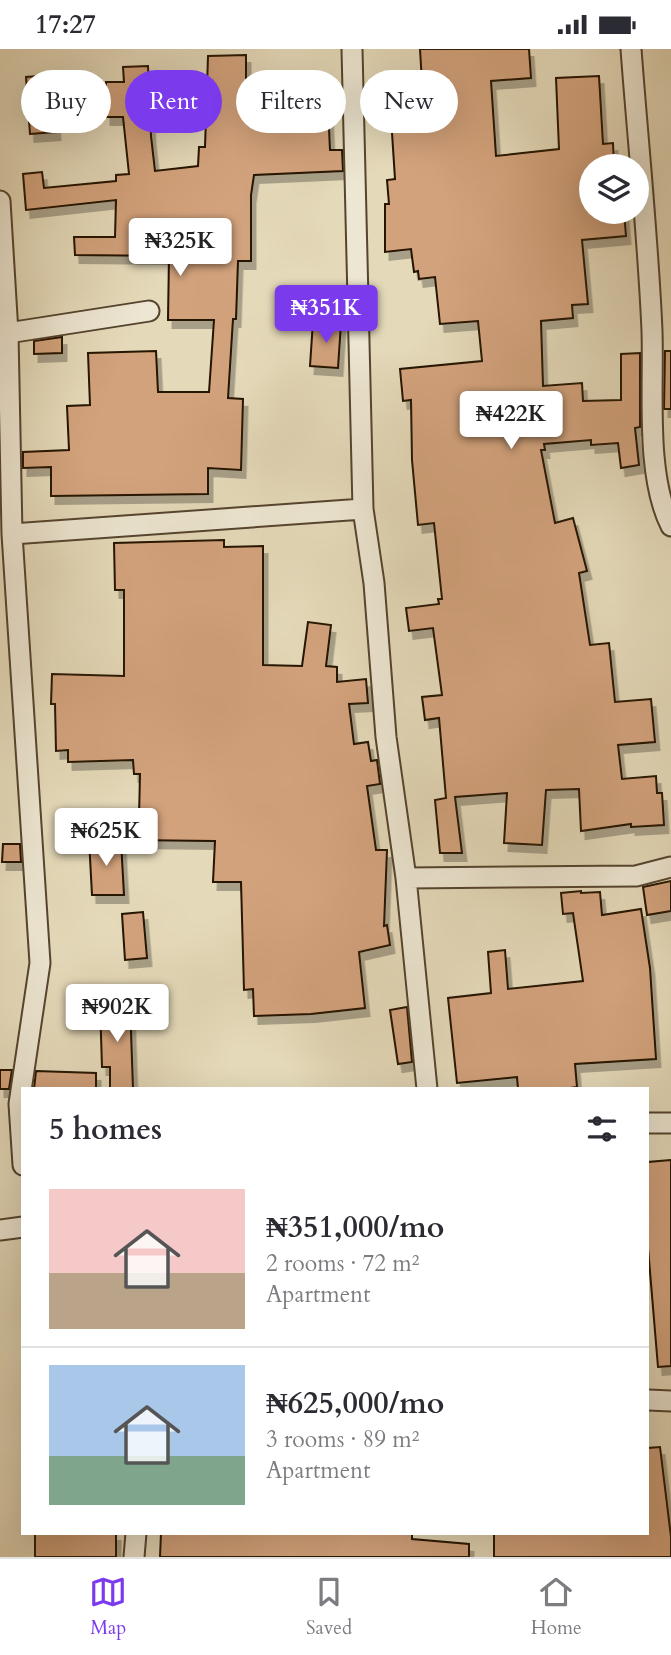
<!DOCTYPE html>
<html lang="en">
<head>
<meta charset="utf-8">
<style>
  body { margin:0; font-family:Cardo,serif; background:#f2f2f3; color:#2b2b33; height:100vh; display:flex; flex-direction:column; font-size:26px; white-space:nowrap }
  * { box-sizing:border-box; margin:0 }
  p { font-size:23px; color:#7c7c81 }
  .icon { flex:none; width:38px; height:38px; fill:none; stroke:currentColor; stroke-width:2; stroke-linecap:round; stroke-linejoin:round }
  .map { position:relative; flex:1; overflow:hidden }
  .side { position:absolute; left:21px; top:1038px; width:628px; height:448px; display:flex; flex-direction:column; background:#fff; border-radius:0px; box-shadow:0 7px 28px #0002 }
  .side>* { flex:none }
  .hud { position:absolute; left:21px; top:21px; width:630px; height:63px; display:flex; gap:14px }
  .buttons { position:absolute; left:579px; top:105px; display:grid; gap:14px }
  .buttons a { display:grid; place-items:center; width:70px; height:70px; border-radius:50%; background:#fff; box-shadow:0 7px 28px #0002; font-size:35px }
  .price { position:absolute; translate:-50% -60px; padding:0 16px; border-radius:7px; background:#fff; color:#222; font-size:23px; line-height:46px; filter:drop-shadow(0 2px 4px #0008) }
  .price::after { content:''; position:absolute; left:50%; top:42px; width:21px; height:16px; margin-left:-10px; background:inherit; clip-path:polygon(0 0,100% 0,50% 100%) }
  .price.selected { background:#7c3aed; color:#fff }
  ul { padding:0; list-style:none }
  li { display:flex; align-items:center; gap:21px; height:175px; padding:0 28px }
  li+li { border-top:2px solid #e1e1e2 }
  li span { display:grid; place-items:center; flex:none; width:196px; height:140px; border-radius:0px; color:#555 }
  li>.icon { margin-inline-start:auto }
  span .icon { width:84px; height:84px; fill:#fffc; stroke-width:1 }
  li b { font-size:30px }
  h2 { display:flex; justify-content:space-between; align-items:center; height:84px; padding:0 28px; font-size:30px }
  .chip { padding:0 24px; border-radius:32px; background:#fff; box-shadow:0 7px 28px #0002; font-size:24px; line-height:63px }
  .chip.selected { background:#7c3aed; color:#fff }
  .status { display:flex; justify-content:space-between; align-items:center; height:49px; padding:0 35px; background:#fff; direction:ltr }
  .status svg { height:19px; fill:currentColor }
  .tab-bar { display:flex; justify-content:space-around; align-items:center; height:98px; border-top:2px solid #e1e1e2; background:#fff; font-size:19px; color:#7c7c81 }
  .tab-bar a { display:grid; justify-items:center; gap:4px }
  .tab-bar .selected { color:#7c3aed }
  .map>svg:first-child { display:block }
  .building { fill:#d2a27c; stroke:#251300; stroke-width:2; filter:url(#shadow) }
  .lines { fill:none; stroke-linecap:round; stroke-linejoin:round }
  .minor-casing { stroke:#55442e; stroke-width:23 }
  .minor { stroke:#ede6d2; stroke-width:19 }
</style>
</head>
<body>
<div class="status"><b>17:27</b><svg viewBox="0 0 49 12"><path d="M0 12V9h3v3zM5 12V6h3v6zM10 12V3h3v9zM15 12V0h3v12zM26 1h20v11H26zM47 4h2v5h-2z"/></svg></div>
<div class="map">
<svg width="671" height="1508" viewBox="0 0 671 1508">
  <defs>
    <filter id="shadow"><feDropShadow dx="4.5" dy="8" stdDeviation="0" flood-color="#0004"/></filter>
  </defs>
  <rect width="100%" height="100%" fill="#e4d9b9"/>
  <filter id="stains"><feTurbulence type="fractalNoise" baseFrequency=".00286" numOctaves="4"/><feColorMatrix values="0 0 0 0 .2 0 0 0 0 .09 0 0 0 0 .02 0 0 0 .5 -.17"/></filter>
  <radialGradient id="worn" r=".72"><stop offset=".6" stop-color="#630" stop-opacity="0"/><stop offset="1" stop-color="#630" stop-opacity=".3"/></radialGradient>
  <path class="building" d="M420,0H529L531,29L491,32L496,107L559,100L556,29L599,27L603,95L613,94L614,117H592V163H624L626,187L582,191L588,255L572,256L573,269L541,272L543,337L582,334L583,352L621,351V305L640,304V378L635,379L639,416L621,419L618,394L591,396V391L544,395L545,401H541L555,474L573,469L587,522L579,524L590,596L609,594L615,653L651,650L655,693L618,696L622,730L656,727L657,744H662L664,776L631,778V775L581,782L579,740L546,741L542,796L504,794L507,744L455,748L462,804H440L435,751L446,749L439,669L425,671L422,648L442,646L433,579L409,582L406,559L439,555L438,550H442L434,474L418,476L412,411L411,351L403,352L400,320L482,312L478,272L440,275L435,228L419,230L418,222L414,223L411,200L385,203V155H389L387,131L395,130L390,53L423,51Z
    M246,6V38L327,35L330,101H342L343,122L254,126L251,146V212H238L236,270H233L228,349L243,350L241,421L208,419V445L51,447V418L23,419V403L69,401L67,357L90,356L88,304L156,302L158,343H209L214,271H168L169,207L75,206L74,188H115L116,151L26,161L23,125L42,123L44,139L116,132V126L129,125L123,68H106V33H124L123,18L148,17L151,87L155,122L198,117L199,98H205L208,7Z
    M52,26L56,83L30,85L26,28Z
    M313,272L341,274L338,319L310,317Z
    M62,288V304L34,305V292Z
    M665,302H671V360H664Z
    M224,491V498L263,497V616L302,617L308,573L331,576L326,617L337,618V633L366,630L368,654L349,655L354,695L368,693L371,712L377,711L380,735L367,737L376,801H387L384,877L387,876L390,896L359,903L365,959L311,965L254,967L253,940L244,941L241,833H213L215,792L128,791L129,769H139L140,725H134L133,711L68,713V701L56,702L55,655H51L52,625L124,627V541H115L114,494Z
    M89,790L121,792L124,846H92Z
    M3,795H20L21,813H2Z
    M671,832V862L647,866L643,838Z
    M581,842V844L600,843L602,866L641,860L650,919L656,1010L575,1015L577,1038L564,1040H518L517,1028L457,1034L448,949L491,944L488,903L505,901L508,940L583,932L573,864L563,865L561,844Z
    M143,863L147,909L125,911L122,865Z
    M130,954L133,1040H110V1018H102L100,955Z
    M407,958L412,1013L398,1015L390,961Z
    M0,1021H12L9,1040H0Z
    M36,1022L96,1024V1040H34Z
    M671,1111V1317L658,1318L648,1199V1113Z
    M660,1398L671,1488V1508H494V1484H648V1399Z
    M35,1484H116V1508H35Z
    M161,1484H412V1490L469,1495V1508H160Z"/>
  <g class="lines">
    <defs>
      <path id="minor" d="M352,0L363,460L374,534L386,688L406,829L427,1040
        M631,0C638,94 648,188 652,282C654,340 645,426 671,477
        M0,152L8,284L12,485L40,914L19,1055L23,1116
        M8,284L149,262
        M12,485L363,460
        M406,829L636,827L671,818
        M648,1074H671
        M0,1181L23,1178
        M648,1351L671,1352
        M134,1508L136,1484"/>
    </defs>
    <use href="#minor" class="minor-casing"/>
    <use href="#minor" class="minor"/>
  </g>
  <rect width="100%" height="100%" filter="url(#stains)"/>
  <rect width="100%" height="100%" fill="url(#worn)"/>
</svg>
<div class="buttons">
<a><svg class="icon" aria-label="layers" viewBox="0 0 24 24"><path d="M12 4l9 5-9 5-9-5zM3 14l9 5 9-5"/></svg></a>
</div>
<b class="price" style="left:180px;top:229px">₦325K</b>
<b class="price selected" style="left:326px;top:296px">₦351K</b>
<b class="price" style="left:511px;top:402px">₦422K</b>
<b class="price" style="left:106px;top:819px">₦625K</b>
<b class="price" style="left:117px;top:995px">₦902K</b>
<div class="hud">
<a class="chip">Buy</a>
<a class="chip selected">Rent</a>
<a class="chip">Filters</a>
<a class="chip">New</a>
</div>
<section class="side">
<h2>5 homes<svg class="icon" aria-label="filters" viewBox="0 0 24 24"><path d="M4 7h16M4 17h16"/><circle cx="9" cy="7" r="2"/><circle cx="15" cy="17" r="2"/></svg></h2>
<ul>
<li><span style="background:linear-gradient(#f6c9c9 60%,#b9a48a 0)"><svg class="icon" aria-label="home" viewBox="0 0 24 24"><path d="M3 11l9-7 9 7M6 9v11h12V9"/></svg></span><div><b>₦351,000/mo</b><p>2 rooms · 72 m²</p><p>Apartment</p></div></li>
<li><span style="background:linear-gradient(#a9c7e8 65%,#7fa58c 0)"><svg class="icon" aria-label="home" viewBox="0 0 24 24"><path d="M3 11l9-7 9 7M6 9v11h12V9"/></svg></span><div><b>₦625,000/mo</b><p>3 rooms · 89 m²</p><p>Apartment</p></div></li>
</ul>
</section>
</div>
<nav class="tab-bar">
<a class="selected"><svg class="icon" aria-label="map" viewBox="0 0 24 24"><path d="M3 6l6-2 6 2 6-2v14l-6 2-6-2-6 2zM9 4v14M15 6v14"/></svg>Map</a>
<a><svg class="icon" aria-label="saved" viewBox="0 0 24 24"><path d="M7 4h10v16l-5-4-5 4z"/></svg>Saved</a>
<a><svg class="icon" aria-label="home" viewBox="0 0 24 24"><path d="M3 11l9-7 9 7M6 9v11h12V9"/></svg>Home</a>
</nav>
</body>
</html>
